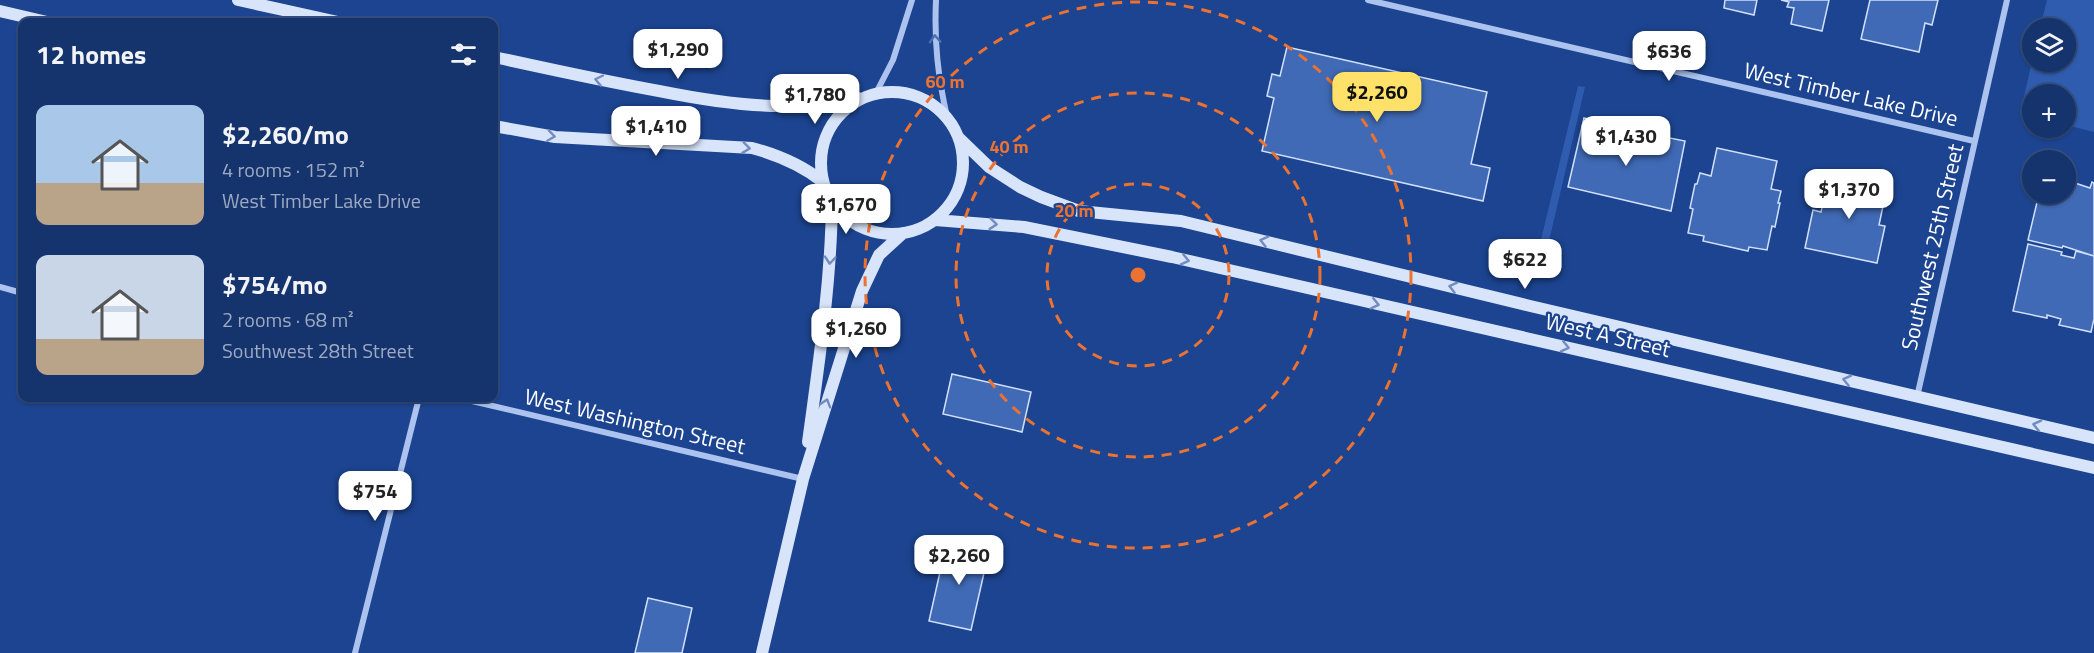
<!DOCTYPE html>
<html lang="en">
<head>
<meta charset="utf-8">
<style>
  body { margin:0; font-family:"Titillium Web",sans-serif; background:#223f74; color:#f1f3f6; height:100vh; display:flex; flex-direction:column; font-size:22px; white-space:nowrap }
  * { box-sizing:border-box; margin:0 }
  p { font-size:20px; color:#9daac2 }
  .icon { flex:none; width:33px; height:33px; fill:none; stroke:currentColor; stroke-width:2; stroke-linecap:round; stroke-linejoin:round }
  .map { position:relative; flex:1; overflow:hidden }
  .drawer { position:absolute; left:18px; top:18px; width:480px; height:384px; display:flex; flex-direction:column; background:#15336c; border-radius:12px; box-shadow:0 2px 4px #0004,0 0 0 2px #344e7f }
  .drawer>* { flex:none }
  .tools { position:absolute; left:2022px; top:18px; display:grid; gap:12px }
  .tools a { display:grid; place-items:center; width:54px; height:54px; border-radius:50%; background:#15336c; box-shadow:0 2px 4px #0004,0 0 0 2px #344e7f; font-size:30px }
  .price { position:absolute; translate:-50% -51px; padding:0 14px; border-radius:12px; background:#fff; color:#222; font-size:20px; line-height:39px; filter:drop-shadow(0 2px 3px #0008) }
  .price::after { content:''; position:absolute; left:50%; top:36px; width:18px; height:14px; margin-left:-9px; background:inherit; clip-path:polygon(0 0,100% 0,50% 100%) }
  .price.selected { background:#fee169; color:#111 }
  ul { padding:0; list-style:none }
  li { display:flex; align-items:center; gap:18px; height:150px; padding:0 18px }
  li span { display:grid; place-items:center; flex:none; width:168px; height:120px; border-radius:12px; color:#555 }
  li>.icon { margin-inline-start:auto }
  span .icon { width:72px; height:72px; fill:#fffc; stroke-width:1 }
  li b { font-size:26px }
  h2 { display:flex; justify-content:space-between; align-items:center; height:72px; padding:0 18px; font-size:26px }
  .map>svg:first-child { display:block }
  .green { fill:#2f5cae }
  .building { fill:#406ab6; stroke:#d1e0fa; stroke-width:1.5 }
  .lines { fill:none; stroke-linecap:round; stroke-linejoin:round }
  .street { stroke:#abc3ee; stroke-width:6 }
  .secondary { stroke:#d8e4fa; stroke-width:12 }
  .oneway { stroke:#4e70b1 }
  .oneway2 { stroke:#718cc0 }
  .ring { fill:none; stroke:#eb7230; stroke-width:3; stroke-dasharray:10 8 }
  .labels { text-anchor:middle; stroke-width:4.5; stroke-linejoin:round; paint-order:stroke }
  .street-label { font-size:22px; fill:#fff; stroke:#1c4490 }
  .centre { fill:#eb7230; stroke:#1c4490; stroke-width:3 }
  .ring-label { font-size:18px; text-anchor:middle; font-weight:bold; fill:#eb7230; stroke:#1c4490; stroke-width:4.5; stroke-linejoin:round; paint-order:stroke }
</style>
</head>
<body>
<div class="map">
<svg width="2094" height="653" viewBox="0 0 2094 653">
  <rect width="100%" height="100%" fill="#1c4490"/>
  <path class="green" d="M2047,0H2094V132L2066,125V94H2032V118L2020,115L2032,61L2066,62V28H2040Z
    M1578,86L1585,87L1546,254L1538,252Z"/>
  <path class="building" d="M1725,0H1757L1754,15L1724,8Z
    M1781,0H1829L1822,31L1791,24L1794,8L1787,7L1789,2Z
    M1870,0H1938L1932,25L1925,23L1919,52L1861,39Z
    M1287,47L1487,92L1471,164L1490,168L1483,201L1262,151L1274,98L1267,96L1272,74L1280,76Z
    M1584,118L1615,125L1612,140L1618,142L1617,146L1643,152L1645,147L1651,149L1655,135L1685,141L1671,211L1568,187Z
    M1717,148L1777,161L1771,189L1781,191L1778,203H1780L1775,227L1772,226L1767,250L1749,247L1748,251L1703,241L1704,236L1688,233L1693,209L1690,208L1695,184H1697L1700,173L1711,176Z
    M1829,175L1887,187L1879,225L1885,226L1877,263L1805,248L1813,210L1821,212Z
    M2066,180L2090,188L2092,182L2094,183V256L2063,246L2062,248L2028,240L2039,194H2066Z
    M2028,244L2062,252L2061,255L2074,258L2076,251L2094,256V319L2091,332L2059,325L2061,319L2047,315V318L2013,311Z
    M952,374L1031,392L1022,432L943,414Z
    M947,541L989,551L971,630L929,621Z
    M648,598L692,608L682,653H635Z"/>
  <g class="lines">
    <path class="street" d="M936,0C934,43 938,76 947,117
      M1368,0L1974,141
      M876,93L893,60L912,0
      M0,287L22,293
      M1917,397L2007,0
      M459,398L803,479
      M355,653L419,398"/>
    <path class="secondary" d="M238,0L338,22
      M0,11L47,22
      M494,57C549,69 603,81 659,91C699,99 740,106 781,106C807,106 832,102 858,98
      M821 163a71 71 0 1 1 142 0a71 71 0 1 1-142 0Z
      M494,126L555,137L752,148C778,155 802,165 823,182
      M959,138L989,167L1020,187L1041,197L1079,211L1181,221L1526,305L2094,438
      M935,220L1024,227L1172,257L2094,468
      M808,442C819,362 831,282 832,202
      M762,653L803,479L862,291L879,255L903,233"/>
  </g>
  <defs><path id="oneway-chevron" d="M-2-3.5L2.5 0L-2 3.5" fill="none" stroke-width="1.6" stroke-linecap="round" stroke-linejoin="round" transform="scale(1.5)"/></defs>
  <use class="oneway" href="#oneway-chevron" transform="translate(935 39) rotate(-94)"/>
  <g class="oneway2">
    <use href="#oneway-chevron" transform="translate(599 80) rotate(-168)"/>
    <use href="#oneway-chevron" transform="translate(551 136) rotate(8)"/>
    <use href="#oneway-chevron" transform="translate(746 148) rotate(7)"/>
    <use href="#oneway-chevron" transform="translate(993 224) rotate(6)"/>
    <use href="#oneway-chevron" transform="translate(1264 241) rotate(-166)"/>
    <use href="#oneway-chevron" transform="translate(830 260) rotate(95)"/>
    <use href="#oneway-chevron" transform="translate(1185 260) rotate(13)"/>
    <use href="#oneway-chevron" transform="translate(1453 287) rotate(-166)"/>
    <use href="#oneway-chevron" transform="translate(1375 304) rotate(13)"/>
    <use href="#oneway-chevron" transform="translate(1565 347) rotate(13)"/>
    <use href="#oneway-chevron" transform="translate(1847 380) rotate(-167)"/>
    <use href="#oneway-chevron" transform="translate(826 403) rotate(-73)"/>
    <use href="#oneway-chevron" transform="translate(2037 425) rotate(-167)"/>
  </g>
  <g class="ring">
    <circle cx="1138" cy="275" r="91"/>
    <circle cx="1138" cy="275" r="182"/>
    <circle cx="1138" cy="275" r="273"/>
  </g>
  <g class="labels">
    <g class="street-label">
      <text transform="translate(1851 94) rotate(13)" y="8">West Timber Lake Drive</text>
      <text transform="translate(1932 247) rotate(-77)" y="8">Southwest 25th Street</text>
      <text transform="translate(1608 335) rotate(13)" y="8">West A Street</text>
      <text transform="translate(635 421) rotate(13)" y="8">West Washington Street</text>
    </g>
  </g>
  <circle cx="1138" cy="275" r="9" class="centre"/>
  <g class="ring-label">
    <text x="945" y="88">60 m</text>
    <text x="1009" y="153">40 m</text>
    <text x="1074" y="217">20 m</text>
  </g>
</svg>
<div class="tools">
<a><svg class="icon" aria-label="layers" viewBox="0 0 24 24"><path d="M12 4l9 5-9 5-9-5zM3 14l9 5 9-5"/></svg></a>
<a>+</a>
<a>−</a>
</div>
<b class="price" style="left:678px;top:80px">$1,290</b>
<b class="price" style="left:1669px;top:82px">$636</b>
<b class="price selected" style="left:1377px;top:123px">$2,260</b>
<b class="price" style="left:815px;top:125px">$1,780</b>
<b class="price" style="left:656px;top:157px">$1,410</b>
<b class="price" style="left:1626px;top:167px">$1,430</b>
<b class="price" style="left:1849px;top:220px">$1,370</b>
<b class="price" style="left:846px;top:235px">$1,670</b>
<b class="price" style="left:1525px;top:290px">$622</b>
<b class="price" style="left:856px;top:359px">$1,260</b>
<b class="price" style="left:375px;top:522px">$754</b>
<b class="price" style="left:959px;top:586px">$2,260</b>
<section class="drawer">
<h2>12 homes<svg class="icon" aria-label="filters" viewBox="0 0 24 24"><path d="M4 7h16M4 17h16"/><circle cx="9" cy="7" r="2"/><circle cx="15" cy="17" r="2"/></svg></h2>
<ul>
<li><span style="background:linear-gradient(#a9c7e8 65%,#b9a48a 0)"><svg class="icon" aria-label="home" viewBox="0 0 24 24"><path d="M3 11l9-7 9 7M6 9v11h12V9"/></svg></span><div><b>$2,260/mo</b><p>4 rooms · 152 m²</p><p>West Timber Lake Drive</p></div></li>
<li><span style="background:linear-gradient(#c9d6e8 70%,#b9a48a 0)"><svg class="icon" aria-label="home" viewBox="0 0 24 24"><path d="M3 11l9-7 9 7M6 9v11h12V9"/></svg></span><div><b>$754/mo</b><p>2 rooms · 68 m²</p><p>Southwest 28th Street</p></div></li>
</ul>
</section>
</div>
</body>
</html>
